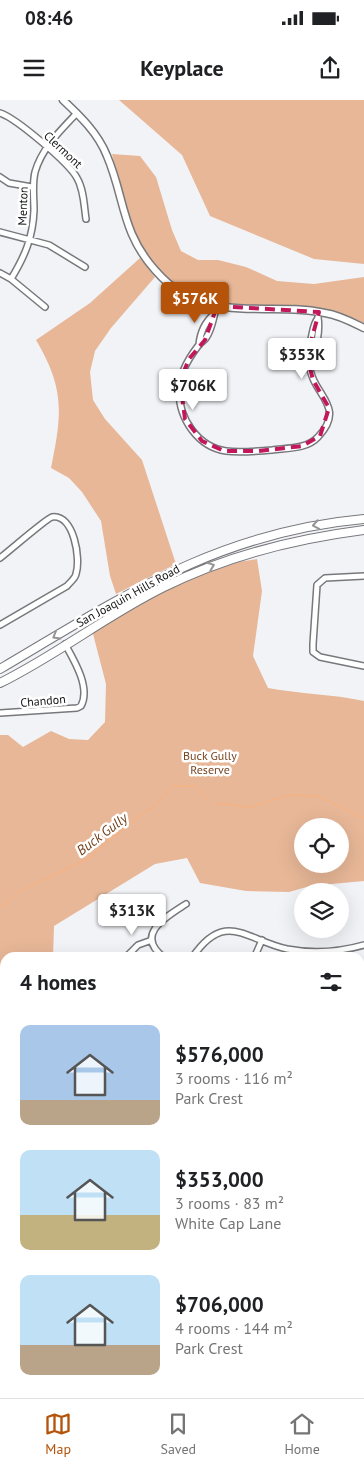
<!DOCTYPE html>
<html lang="en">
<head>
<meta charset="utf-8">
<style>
  body { margin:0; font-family:"PT Sans",sans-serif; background:#f2f2f2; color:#202124; height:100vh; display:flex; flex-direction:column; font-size:19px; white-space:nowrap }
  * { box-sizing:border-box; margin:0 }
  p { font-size:16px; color:#757577 }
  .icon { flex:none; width:28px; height:28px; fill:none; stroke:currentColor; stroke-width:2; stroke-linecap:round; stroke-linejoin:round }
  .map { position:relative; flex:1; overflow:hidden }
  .drawer { position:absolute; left:0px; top:852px; width:365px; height:446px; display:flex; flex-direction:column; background:#fff; border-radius:15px 15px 0 0; box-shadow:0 5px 20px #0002 }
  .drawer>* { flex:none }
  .controls { position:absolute; left:294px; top:718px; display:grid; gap:10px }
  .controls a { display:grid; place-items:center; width:55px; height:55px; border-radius:50%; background:#fff; box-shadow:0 5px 20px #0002; font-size:25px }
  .price { position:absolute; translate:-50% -42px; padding:0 11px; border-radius:5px; background:#fff; color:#222; font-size:16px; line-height:32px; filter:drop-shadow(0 1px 2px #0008) }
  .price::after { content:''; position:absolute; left:50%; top:30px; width:15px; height:11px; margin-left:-8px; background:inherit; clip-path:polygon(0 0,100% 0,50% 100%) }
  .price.current { background:#b45309; color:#fff }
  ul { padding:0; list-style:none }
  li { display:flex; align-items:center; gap:15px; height:125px; padding:0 20px }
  li span { display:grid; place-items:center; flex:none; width:140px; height:100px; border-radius:10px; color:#555 }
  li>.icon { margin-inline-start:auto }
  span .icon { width:60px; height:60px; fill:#fffc; stroke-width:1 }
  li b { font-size:21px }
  h2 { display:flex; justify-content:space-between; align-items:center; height:60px; padding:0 20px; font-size:21px }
  .status { display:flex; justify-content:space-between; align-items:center; height:35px; padding:0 25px; background:#fff; direction:ltr }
  .status svg { height:14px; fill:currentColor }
  header { display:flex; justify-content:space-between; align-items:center; height:65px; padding:0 20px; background:#fff; font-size:22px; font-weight:700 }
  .tab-bar { display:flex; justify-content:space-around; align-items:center; height:70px; border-top:1px solid #e0e0e0; background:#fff; font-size:14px; color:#757577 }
  .tab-bar a { display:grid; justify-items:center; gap:2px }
  .tab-bar .current { color:#b45309 }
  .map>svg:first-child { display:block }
  .green { fill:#e7b797; fill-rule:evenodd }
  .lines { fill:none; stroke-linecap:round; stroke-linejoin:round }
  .stream { stroke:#fdb07b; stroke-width:1 }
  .minor-casing { stroke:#77787c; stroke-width:8 }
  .tertiary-casing { stroke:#77787c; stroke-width:9 }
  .secondary-casing { stroke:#77787c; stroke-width:10 }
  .primary-casing { stroke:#77787c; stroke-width:11 }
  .minor { stroke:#fff; stroke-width:5 }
  .tertiary { stroke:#fff; stroke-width:6 }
  .secondary { stroke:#fff; stroke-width:8 }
  .primary { stroke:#fff; stroke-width:9 }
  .oneway { stroke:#959595 }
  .marked { fill:none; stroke:#c2185b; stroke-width:4; stroke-dasharray:10 6; stroke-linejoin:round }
  .labels { text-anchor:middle; stroke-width:5; stroke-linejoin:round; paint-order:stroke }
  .street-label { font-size:12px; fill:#131314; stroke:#fff }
  .park-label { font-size:12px; fill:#77451f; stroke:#fff }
  .water-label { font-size:14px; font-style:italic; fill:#72401a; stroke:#fff }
</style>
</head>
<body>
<div class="status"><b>08:46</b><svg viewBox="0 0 49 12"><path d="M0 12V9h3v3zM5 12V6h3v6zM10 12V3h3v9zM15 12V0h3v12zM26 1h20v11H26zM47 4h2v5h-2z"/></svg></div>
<header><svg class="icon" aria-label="menu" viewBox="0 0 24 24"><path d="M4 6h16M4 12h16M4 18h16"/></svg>Keyplace<svg class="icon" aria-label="share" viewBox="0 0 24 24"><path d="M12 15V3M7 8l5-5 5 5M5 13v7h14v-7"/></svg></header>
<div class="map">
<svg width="364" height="1298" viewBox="0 0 364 1298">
  <rect width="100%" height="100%" fill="#f2f3f7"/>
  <path class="green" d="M119,0H364V164L314,159L210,116L182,55Z
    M112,54L140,56L156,77L172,130L181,151L198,160H218L246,167L277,181L314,184L364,177V223C322,203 292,210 248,207C152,202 130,135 112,54Z
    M140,158L155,177L111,228L95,251L90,272L93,300L105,319L142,360L176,464L116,494L110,476L101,421L82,392L69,378L51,368C62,314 65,289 36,240L90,203Z
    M257,459L262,491L253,556L268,588C300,594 332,594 364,601V781L310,786L289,792L246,791L200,783L187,758L155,764L54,826L53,857L5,858V1034L0,1031V635H8L23,647L51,631L69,639L88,640L105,622L106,584L92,530L147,497L219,465ZM302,726H340V764H302Z"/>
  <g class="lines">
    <path class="stream" d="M214,703L251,707L288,695L318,696L364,718
      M0,807L22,790L92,757L97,750L146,711L155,707L172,686H195L208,699"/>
    <defs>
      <path id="minor" d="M0,13C16,18 69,63 77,78C84,90 84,106 86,119
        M0,77L9,83L32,87
        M0,132L49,145L85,167
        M0,173L11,179L45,207
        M11,179C25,156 33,137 34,110C34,97 32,85 35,72C42,48 60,31 77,13
        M217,206C213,217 213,228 206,238C204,241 200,243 198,246C188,259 179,274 179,291C179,319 198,347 226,351C241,353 257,351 272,350C288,348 307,349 318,337C344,310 319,297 312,276C307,263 308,251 311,239C313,231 313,224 318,218
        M199,245C200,233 205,222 214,214
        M309,261C317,251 320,230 318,217
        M0,458C8,452 47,418 52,417C74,414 81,459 76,474C75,479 70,482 67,486L0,525
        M364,476L325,478L317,485L313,544V552L320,557L364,566
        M0,613L77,608L81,606C91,588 74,560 65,544
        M125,858L138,845L152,840
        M165,858C133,835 166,817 186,804
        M192,858C225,809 246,840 287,849C313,854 339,852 364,845
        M254,858L262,840
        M360,886V885
        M360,919L364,921
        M360,933L364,926
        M360,1087L364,1086
        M0,1096V1103
        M360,1115L364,1113
        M364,1186V1195
        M0,1257L5,1249
        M360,1273L364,1277
        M360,1287L364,1281
        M319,1294L329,1298
        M43,1298L45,1294
        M183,1298V1294
        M343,1298L351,1294"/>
      <path id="tertiary" d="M63,0C80,16 98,33 107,56C125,98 121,132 155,170C162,178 171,187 181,192C232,220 273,202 325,213C339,215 352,222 364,228"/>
      <path id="secondary" d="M0,569C122,497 218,432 364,419
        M0,583C57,555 107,515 164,487C228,455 294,439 364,430"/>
      <path id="primary" d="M360,961L364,956
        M360,979L364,974
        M84,1298L87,1294
        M100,1298L102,1294"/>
    </defs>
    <use href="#minor" class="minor-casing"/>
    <use href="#tertiary" class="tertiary-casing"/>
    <use href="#secondary" class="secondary-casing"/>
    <use href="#primary" class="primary-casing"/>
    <use href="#minor" class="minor"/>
    <use href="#tertiary" class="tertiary"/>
    <use href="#secondary" class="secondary"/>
    <use href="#primary" class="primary"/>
  </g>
  <defs><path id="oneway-chevron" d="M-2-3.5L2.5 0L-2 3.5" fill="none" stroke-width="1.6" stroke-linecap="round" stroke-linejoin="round" transform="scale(1.25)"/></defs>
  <g class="oneway">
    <use href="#oneway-chevron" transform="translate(316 425) rotate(170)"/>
    <use href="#oneway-chevron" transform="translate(211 466) rotate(-21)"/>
    <use href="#oneway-chevron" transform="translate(56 536) rotate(150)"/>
  </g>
  <path class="marked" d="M217,206L319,212L307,256L313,280L329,308L320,336L302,346L259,351H224L202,341L185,319L180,281L189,259L205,240Z"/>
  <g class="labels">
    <g class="street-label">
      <text transform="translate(63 50) rotate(43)" y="4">Clermont</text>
      <text transform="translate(23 106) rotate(-88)" y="4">Menton</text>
      <text transform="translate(128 496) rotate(-29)" y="4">San Joaquin Hills Road</text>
      <text transform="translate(43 601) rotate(-5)" y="4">Chandon</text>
    </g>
    <g class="park-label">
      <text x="210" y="660">Buck Gully<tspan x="210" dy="14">Reserve</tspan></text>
    </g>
    <g class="water-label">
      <text transform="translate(102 734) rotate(-37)" y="5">Buck Gully</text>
    </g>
  </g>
</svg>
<div class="controls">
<a><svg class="icon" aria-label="locate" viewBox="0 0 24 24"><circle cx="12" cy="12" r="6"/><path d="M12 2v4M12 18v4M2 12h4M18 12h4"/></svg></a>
<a><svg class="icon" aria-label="layers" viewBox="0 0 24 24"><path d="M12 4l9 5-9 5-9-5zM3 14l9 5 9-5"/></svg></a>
</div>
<b class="price current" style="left:195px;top:224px">$576K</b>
<b class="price" style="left:302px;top:280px">$353K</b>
<b class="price" style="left:193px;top:311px">$706K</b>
<b class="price" style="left:132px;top:836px">$313K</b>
<section class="drawer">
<h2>4 homes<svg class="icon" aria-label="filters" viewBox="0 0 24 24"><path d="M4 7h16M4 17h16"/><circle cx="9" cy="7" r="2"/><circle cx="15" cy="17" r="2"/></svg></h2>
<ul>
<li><span style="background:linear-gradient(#a9c7e8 75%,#b9a48a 0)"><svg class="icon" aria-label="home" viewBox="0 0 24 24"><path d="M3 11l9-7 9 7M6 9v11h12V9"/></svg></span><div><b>$576,000</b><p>3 rooms · 116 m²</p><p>Park Crest</p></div></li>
<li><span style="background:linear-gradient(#bfe0f5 65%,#c2b280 0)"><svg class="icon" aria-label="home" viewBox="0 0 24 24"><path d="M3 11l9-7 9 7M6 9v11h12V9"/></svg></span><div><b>$353,000</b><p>3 rooms · 83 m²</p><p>White Cap Lane</p></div></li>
<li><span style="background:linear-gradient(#bfe0f5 70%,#b9a48a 0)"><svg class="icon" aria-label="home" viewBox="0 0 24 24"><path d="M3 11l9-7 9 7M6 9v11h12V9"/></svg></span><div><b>$706,000</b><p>4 rooms · 144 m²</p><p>Park Crest</p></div></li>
</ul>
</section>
</div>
<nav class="tab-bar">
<a class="current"><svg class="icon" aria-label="map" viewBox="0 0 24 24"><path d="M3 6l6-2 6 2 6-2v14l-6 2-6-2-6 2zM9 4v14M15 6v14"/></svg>Map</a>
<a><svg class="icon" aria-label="saved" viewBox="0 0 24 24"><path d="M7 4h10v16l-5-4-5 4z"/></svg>Saved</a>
<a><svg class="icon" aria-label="home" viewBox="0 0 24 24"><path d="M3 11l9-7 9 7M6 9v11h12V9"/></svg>Home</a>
</nav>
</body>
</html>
